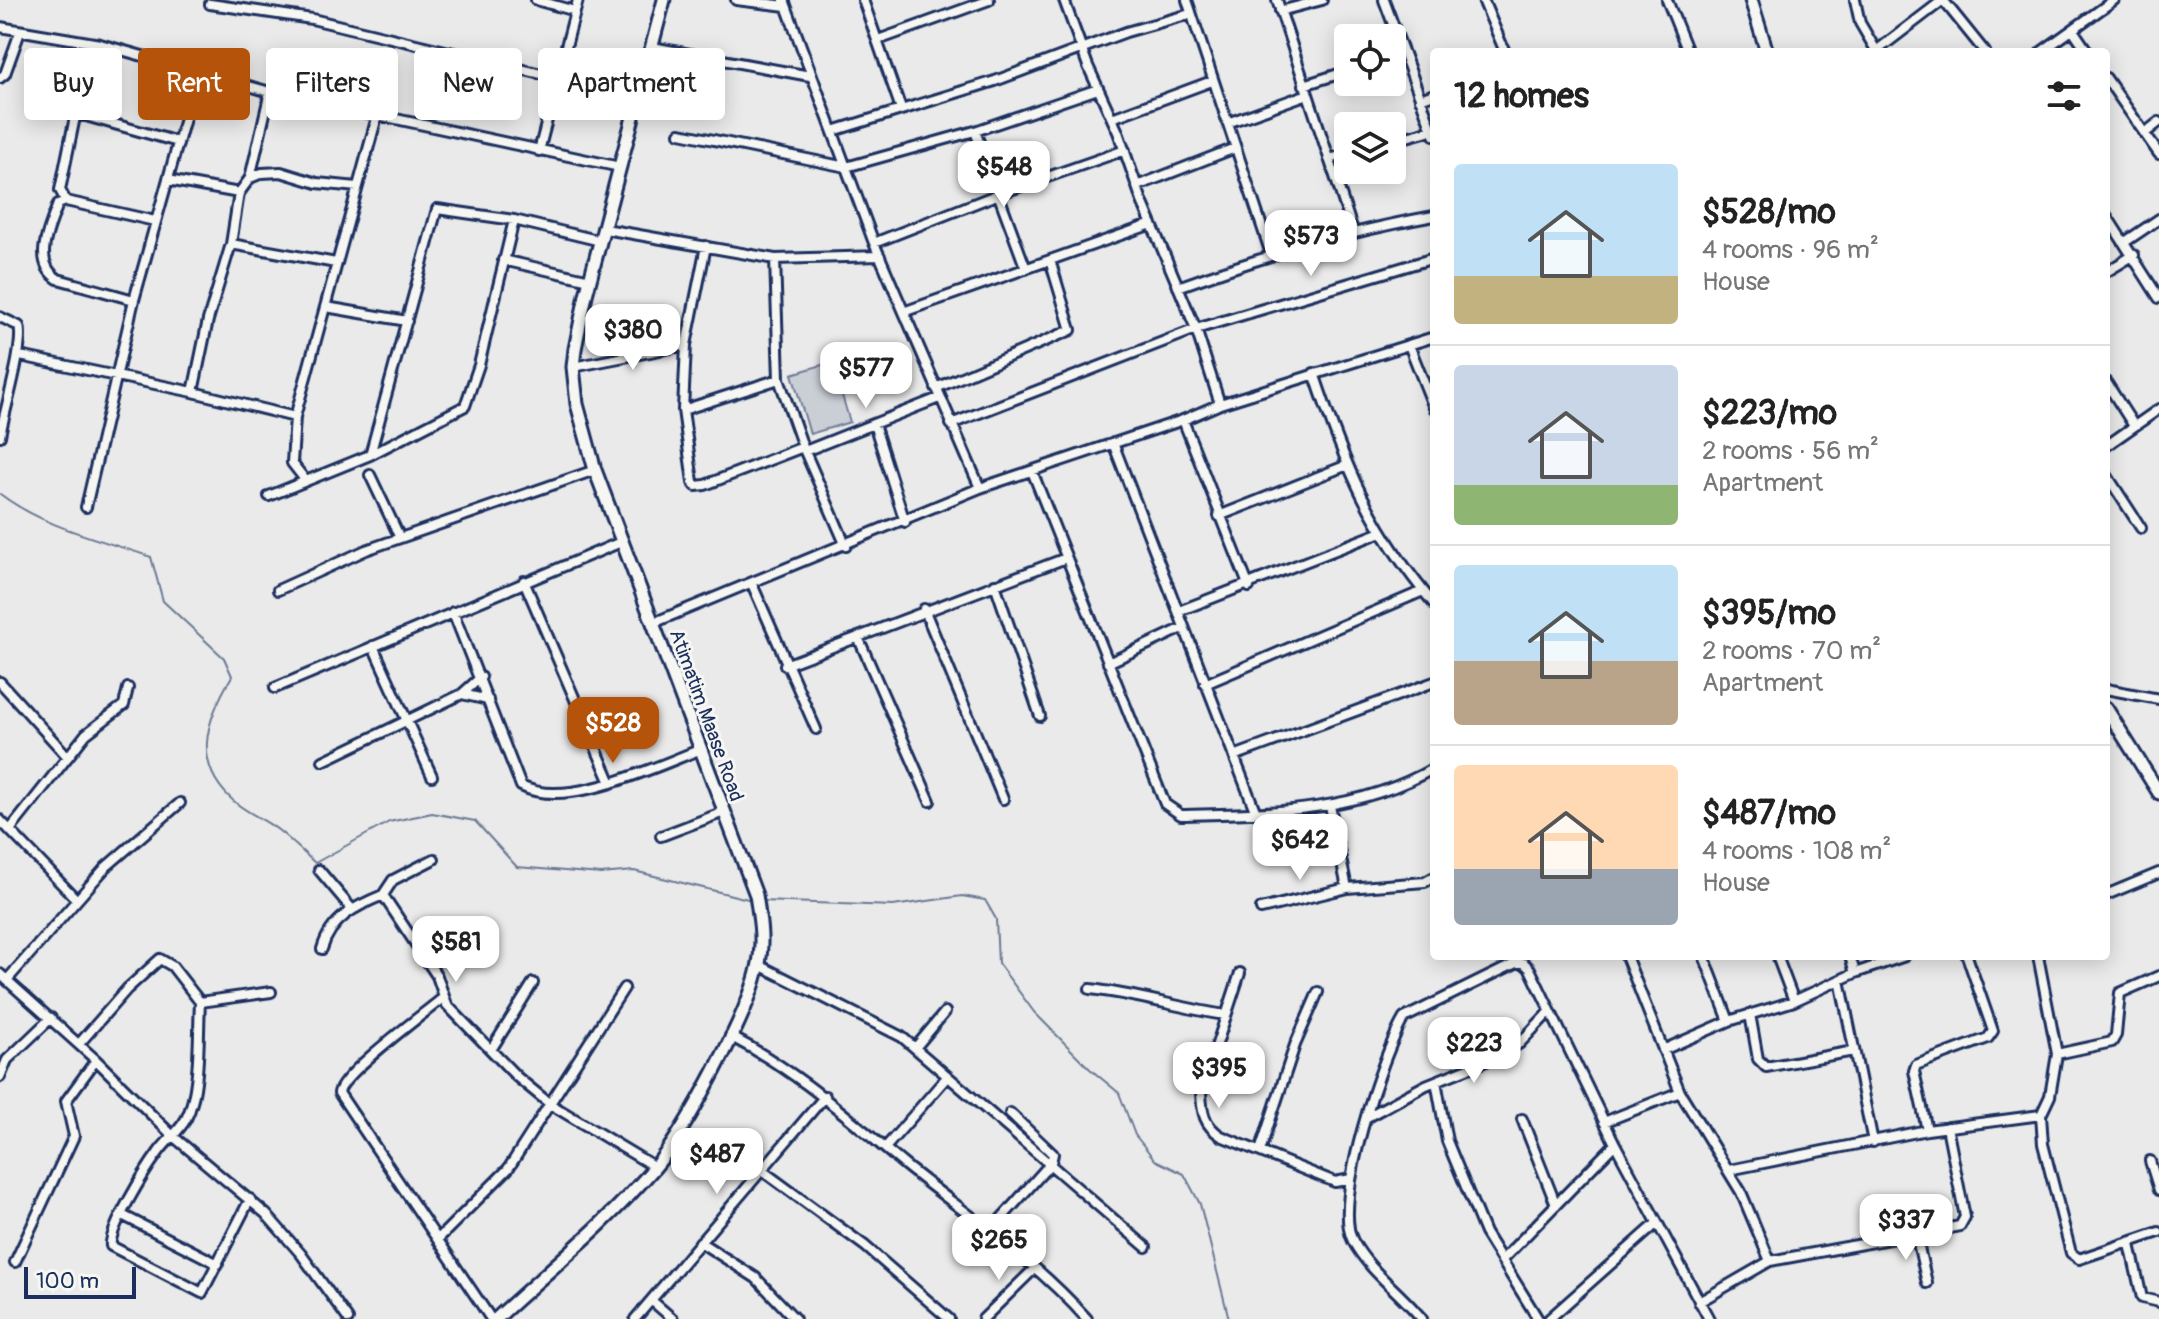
<!DOCTYPE html>
<html lang="en">
<head>
<meta charset="utf-8">
<style>
  body { margin:0; font-family:Pangolin,sans-serif; background:#f6f6f6; color:#222; height:100vh; display:flex; flex-direction:column; font-size:30px; white-space:nowrap }
  * { box-sizing:border-box; margin:0 }
  p { font-size:26px; color:#767676 }
  .icon { flex:none; width:44px; height:44px; fill:none; stroke:currentColor; stroke-width:2; stroke-linecap:round; stroke-linejoin:round }
  .map { position:relative; flex:1; overflow:hidden }
  .panel { position:absolute; left:1430px; top:48px; width:680px; height:912px; display:flex; flex-direction:column; background:#fff; border-radius:8px; box-shadow:0 4px 20px #0003 }
  .panel>* { flex:none }
  .top-card { position:absolute; left:24px; top:48px; width:760px; height:72px; display:flex; gap:16px }
  .controls { position:absolute; left:1334px; top:24px; display:grid; gap:16px }
  .controls a { display:grid; place-items:center; width:72px; height:72px; border-radius:8px; background:#fff; box-shadow:0 4px 20px #0003; font-size:40px }
  .scale { position:absolute; left:24px; bottom:20px; width:112px; box-sizing:border-box; padding-left:8px; border:4px solid #1b2f5e; border-top:0; font-size:22px; line-height:28px; white-space:nowrap; color:#1b2f5e; -webkit-text-stroke:6px #f6f6f2; paint-order:stroke }
  .price { position:absolute; translate:-50% -68px; padding:0 18px; border-radius:16px; background:#fff; color:#222; font-size:26px; line-height:52px; filter:drop-shadow(0 2px 4px #0008) }
  .price::after { content:''; position:absolute; left:50%; top:48px; width:24px; height:18px; margin-left:-12px; background:inherit; clip-path:polygon(0 0,100% 0,50% 100%) }
  .price.current { background:#b45309; color:#fff }
  ul { padding:0; list-style:none }
  li { display:flex; align-items:center; gap:24px; height:200px; padding:0 24px }
  li+li { border-top:2px solid #e0e0e0 }
  li span { display:grid; place-items:center; flex:none; width:224px; height:160px; border-radius:8px; color:#555 }
  li>.icon { margin-inline-start:auto }
  span .icon { width:96px; height:96px; fill:#fffc; stroke-width:1 }
  li b { font-size:34px }
  h2 { display:flex; justify-content:space-between; align-items:center; height:96px; padding:0 24px; font-size:34px }
  .chip { padding:0 28px; border-radius:8px; background:#fff; box-shadow:0 4px 20px #0003; font-size:28px; line-height:72px }
  .chip.current { background:#b45309; color:#fff }
  .map>svg:first-child { display:block }
  .green { fill:#caced5; stroke:#727e9a; stroke-width:2 }
  .lines { fill:none; stroke-linecap:round; stroke-linejoin:round }
  .stream { stroke:#6c7995; stroke-width:2 }
  .street-casing { stroke:#1b2f5e; stroke-width:14 }
  .secondary-casing { stroke:#1b2f5e; stroke-width:17 }
  .street { stroke:#f6f6f2; stroke-width:8 }
  .secondary { stroke:#f6f6f2; stroke-width:11 }
  .labels { text-anchor:middle; stroke-width:6; stroke-linejoin:round; paint-order:stroke }
  .street-label { font-size:20px; fill:#1b2f5e; stroke:#f6f6f2 }
</style>
</head>
<body>
<div class="map">
<svg width="2159" height="1319" viewBox="0 0 2159 1319">
  <rect width="100%" height="100%" fill="#e9eae9"/>
  <filter id="ink" filterUnits="userSpaceOnUse"><feTurbulence type="fractalNoise" baseFrequency=".0125" numOctaves="2"/><feDisplacementMap in="SourceGraphic" scale="16" xChannelSelector="R" yChannelSelector="G"/><feConvolveMatrix kernelMatrix="1 2 1 2 8 2 1 2 1" color-interpolation-filters="sRGB"/></filter>
  <g filter="url(#ink)">
    <path class="green" d="M832,362L850,422L810,434L792,374Z"/>
    <g class="lines">
      <path class="stream" d="M0,494C45,528 100,539 151,557L163,601L224,658L232,676C205,721 191,766 236,803C248,813 265,820 278,830C291,840 303,852 315,863L389,822L432,813L475,821L517,867L601,874L634,871L752,900
        M762,901L893,906L962,896L985,900L996,919L998,963L1034,1012L1090,1069L1119,1093L1135,1135L1155,1160L1184,1174L1200,1204L1229,1319"/>
      <defs>
        <path id="street" d="M536,0L575,11
          M736,0L786,6
          M784,0L874,243L980,488
          M863,0L901,109
          M1064,0L1088,66L1118,132L1142,201L1196,329L1220,404
          M1187,0L1271,254
          M1277,0L1353,231
          M1384,0L1434,135
          M1483,0L1505,52
          M1667,0L1688,52
          M1855,0L1860,23L1877,52
          M1943,0L1985,52
          M210,4L312,19L558,78
          M1280,11L1322,0
          M0,27L100,44L270,92L620,167
          M2073,30L2088,52
          M878,40L989,0
          M90,44L60,190L66,201L155,221
          M652,47L810,76
          M1875,52L1943,0
          M2041,52L2114,0
          M0,78L5,74L20,32
          M2106,78L2159,154
          M1304,85L1348,71
          M1420,99L1434,94
          M75,113L178,142
          M1112,118L1212,81
          M1230,122L1308,94
          M833,131L995,81L1126,32L1190,14
          M975,131L1026,269
          M680,133L846,167L975,131L1098,89
          M2145,133L2159,122
          M1392,141L1432,130
          M539,151L578,0
          M1329,159L1348,154
          M250,178L270,92
          M168,180L239,193
          M1137,186L1235,148
          M66,201L58,204C50,227 31,262 58,279L134,300
          M2106,215L2159,298
          M605,229L775,259L880,256
          M2125,242L2159,219
          M874,243L996,195L1125,150
          M231,244L336,263
          M706,246L686,345L683,410L693,482L696,486L705,485L803,447
          M775,259L779,379L803,447L846,546
          M503,260L590,280
          M2106,272L2134,255
          M1178,287C1263,256 1345,232 1434,216
          M326,307L407,321
          M906,311L1152,224
          M0,317L19,326C25,344 4,412 0,436
          M1409,345L1434,408
          M20,356L193,392
          M573,367L686,345
          M1314,373C1345,466 1370,528 1434,604
          M2106,382L2134,426
          M936,388L1071,330L1050,260
          M683,410L779,379
          M295,417L193,392L208,320L231,244L239,193L250,178L262,173L281,172L317,183L357,187
          M1183,420L1249,587
          M874,424L905,522
          M951,424L1196,329L1434,258
          M1113,443L1256,813
          M2106,446L2159,409
          M805,451L939,398
          M370,455L437,209L514,220L601,241
          M1032,471L1165,804L1181,815C1267,813 1357,813 1434,768
          M2106,474L2141,528
          M370,475L400,538
          M306,481L292,463L295,417L378,113
          M269,496L370,455L465,406L479,365L514,220
          M86,507L134,300L198,72
          M1219,516L1345,466
          M524,581L611,783
          M752,584L816,729
          M995,584L1040,716
          M278,590L366,550L595,470
          M924,609L1003,799
          M1179,611L1379,533
          M453,612L521,786C566,810 654,767 699,750
          M653,623L980,488L1183,420L1220,404L1434,337
          M858,637L930,801
          M373,646L432,776
          M1108,663L1183,628
          M785,665L1066,558
          M0,682L68,757
          M1205,684L1423,591
          M275,688L621,542
          M2106,689L2159,699
          M462,694L488,700
          M1234,756L1434,682
          M323,761L462,694L481,677
          M1330,806L1347,888
          M0,820L76,899
          M10,830L86,734L124,705L128,688
          M661,836L724,812
          M434,859L393,880L383,895L437,976L447,1005L517,1077L550,1104L655,1167
          M319,870L351,908
          M2106,895L2159,873
          M1261,909L1347,888L1425,882L1434,877
          M322,949C331,918 356,906 383,895
          M1626,956L1680,1092L1741,1192L1770,1261
          M1704,956L1729,1021
          M1777,956L1794,1001
          M1850,956L1855,973
          M2038,956L2057,1054L2050,1096L2041,1115L2043,1144L2071,1253L2079,1259L2159,1232
          M759,965L902,1037L1146,1247
          M1240,973L1201,1093C1202,1113 1204,1125 1221,1136L1335,1182L1351,1179
          M0,974L96,1060L174,1137L266,1214L301,1254L348,1319
          M7,980L106,867L180,803
          M1840,980L1873,1142
          M1090,989C1136,994 1179,1008 1225,1015
          M444,997C424,1014 341,1074 339,1093L491,1319
          M200,1002L271,992
          M1750,1014L1758,1059L1766,1067L1854,1051
          M730,1036C799,1072 847,1117 906,1166C968,1216 1034,1259 1087,1319
          M79,1044L127,989L160,959L172,966L200,1002C198,1035 201,1090 186,1119C178,1133 167,1140 158,1153C147,1168 108,1230 111,1246L202,1293L250,1199
          M915,1048L945,1012
          M491,1050L533,983
          M1663,1050L1729,1021L1794,1001L1855,973L1905,956
          M2057,1054L2112,1042L2116,1035L2120,993L2159,976
          M0,1077L7,1060L51,1018
          M1436,1081L1447,1141L1485,1233L1538,1319
          M1367,1117L1426,1085L1501,1055L1520,1043L1550,1011
          M1522,1119L1556,1205
          M1604,1122L1680,1092
          M1927,1130L1914,1071L1916,1065L1988,1038L1993,1031L1967,956
          M885,1148L947,1077
          M1260,1151L1295,1045L1318,992
          M2150,1161L2159,1190
          M760,1169L865,1246L949,1319
          M1729,1170L1927,1130L2041,1115
          M122,1215L218,1264
          M992,1229L1051,1163L1053,1154L1010,1113
          M1916,1234L1927,1283
          M438,1239L508,1169L624,988
          M700,1242L756,1278L795,1319
          M2130,1244L2142,1298L2159,1302
          M1502,1260L1615,1144
          M15,1262L74,1136L66,1101L96,1060
          M651,1300L673,1319
          M1699,1302L1770,1261L1960,1226L1965,1217L1947,1127
          M635,1319L825,1096
          M983,1319L1035,1268
          M1422,1319C1401,1293 1369,1271 1353,1241C1332,1203 1382,1055 1404,1018L1516,963H1524L1530,969L1615,1144L1709,1319
          M1549,1319L1656,1224"/>
        <path id="secondary" d="M1751,0L1767,52
          M2106,708L2159,793
          M496,1319C549,1270 608,1222 655,1167C686,1130 748,1015 758,968C764,943 760,920 756,895L595,470L577,404L573,367L575,349L586,295L664,0"/>
      </defs>
      <use href="#street" class="street-casing"/>
      <use href="#secondary" class="secondary-casing"/>
      <use href="#street" class="street"/>
      <use href="#secondary" class="secondary"/>
    </g>
  </g>
  <g class="labels">
    <g class="street-label">
      <text transform="translate(707 715) rotate(70)" y="7">Atimatim Maase Road</text>
    </g>
  </g>
</svg>
<div class="controls">
<a><svg class="icon" aria-label="locate" viewBox="0 0 24 24"><circle cx="12" cy="12" r="6"/><path d="M12 2v4M12 18v4M2 12h4M18 12h4"/></svg></a>
<a><svg class="icon" aria-label="layers" viewBox="0 0 24 24"><path d="M12 4l9 5-9 5-9-5zM3 14l9 5 9-5"/></svg></a>
</div>
<div class="scale">100 m</div>
<b class="price" style="left:1004px;top:209px">$548</b>
<b class="price" style="left:1311px;top:278px">$573</b>
<b class="price" style="left:633px;top:372px">$380</b>
<b class="price" style="left:866px;top:410px">$577</b>
<b class="price current" style="left:613px;top:765px">$528</b>
<b class="price" style="left:1300px;top:882px">$642</b>
<b class="price" style="left:456px;top:984px">$581</b>
<b class="price" style="left:1474px;top:1085px">$223</b>
<b class="price" style="left:1219px;top:1110px">$395</b>
<b class="price" style="left:717px;top:1196px">$487</b>
<b class="price" style="left:1906px;top:1262px">$337</b>
<b class="price" style="left:999px;top:1282px">$265</b>
<div class="top-card">
<a class="chip">Buy</a>
<a class="chip current">Rent</a>
<a class="chip">Filters</a>
<a class="chip">New</a>
<a class="chip">Apartment</a>
</div>
<section class="panel">
<h2>12 homes<svg class="icon" aria-label="filters" viewBox="0 0 24 24"><path d="M4 7h16M4 17h16"/><circle cx="9" cy="7" r="2"/><circle cx="15" cy="17" r="2"/></svg></h2>
<ul>
<li><span style="background:linear-gradient(#bfe0f5 70%,#c2b280 0)"><svg class="icon" aria-label="home" viewBox="0 0 24 24"><path d="M3 11l9-7 9 7M6 9v11h12V9"/></svg></span><div><b>$528/mo</b><p>4 rooms · 96 m²</p><p>House</p></div></li>
<li><span style="background:linear-gradient(#c9d6e8 75%,#8fb573 0)"><svg class="icon" aria-label="home" viewBox="0 0 24 24"><path d="M3 11l9-7 9 7M6 9v11h12V9"/></svg></span><div><b>$223/mo</b><p>2 rooms · 56 m²</p><p>Apartment</p></div></li>
<li><span style="background:linear-gradient(#bfe0f5 60%,#b9a48a 0)"><svg class="icon" aria-label="home" viewBox="0 0 24 24"><path d="M3 11l9-7 9 7M6 9v11h12V9"/></svg></span><div><b>$395/mo</b><p>2 rooms · 70 m²</p><p>Apartment</p></div></li>
<li><span style="background:linear-gradient(#ffd9b3 65%,#9aa5b1 0)"><svg class="icon" aria-label="home" viewBox="0 0 24 24"><path d="M3 11l9-7 9 7M6 9v11h12V9"/></svg></span><div><b>$487/mo</b><p>4 rooms · 108 m²</p><p>House</p></div></li>
</ul>
</section>
</div>
</body>
</html>
